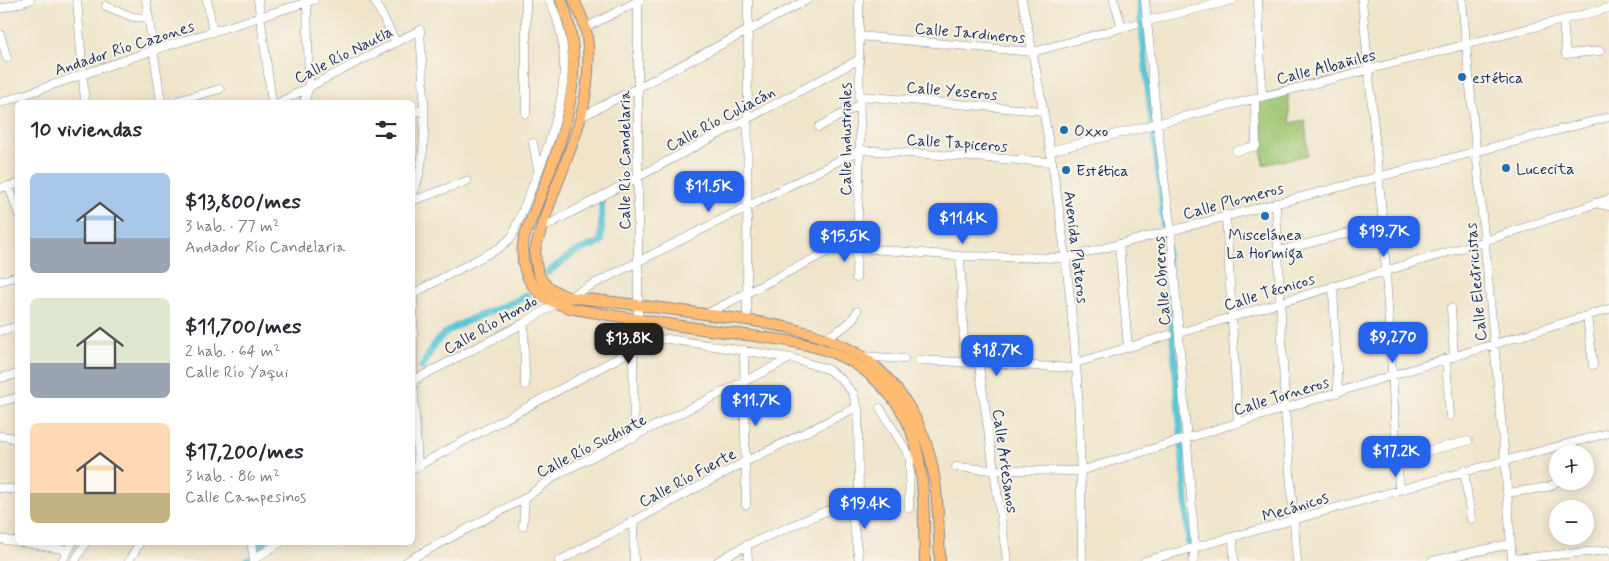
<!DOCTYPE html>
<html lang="es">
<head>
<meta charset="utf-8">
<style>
  body { margin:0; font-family:Mynerve,sans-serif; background:#f2f2f3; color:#2b2b33; height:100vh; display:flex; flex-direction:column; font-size:19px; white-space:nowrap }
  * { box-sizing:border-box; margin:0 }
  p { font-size:16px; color:#7c7c81 }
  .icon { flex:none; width:28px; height:28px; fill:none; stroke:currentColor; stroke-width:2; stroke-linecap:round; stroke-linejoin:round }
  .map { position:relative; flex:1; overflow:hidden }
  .sheet { position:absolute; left:15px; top:100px; width:400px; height:445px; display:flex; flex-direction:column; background:#fff; border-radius:8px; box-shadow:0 2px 12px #0003 }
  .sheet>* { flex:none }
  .controls { position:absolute; left:1549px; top:445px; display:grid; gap:10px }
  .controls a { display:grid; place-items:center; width:45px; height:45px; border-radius:50%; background:#fff; box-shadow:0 2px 12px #0003; font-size:25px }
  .price { position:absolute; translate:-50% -42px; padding:0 11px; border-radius:10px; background:#2563eb; color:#fff; font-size:16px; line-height:32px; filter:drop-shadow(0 1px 2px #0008) }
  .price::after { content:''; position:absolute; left:50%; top:30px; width:15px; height:11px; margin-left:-8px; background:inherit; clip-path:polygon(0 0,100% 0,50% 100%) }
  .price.active { background:#222; color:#fff }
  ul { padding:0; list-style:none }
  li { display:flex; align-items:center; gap:15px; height:125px; padding:0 15px }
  li span { display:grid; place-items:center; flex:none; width:140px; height:100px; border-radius:8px; color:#555 }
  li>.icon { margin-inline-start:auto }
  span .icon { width:60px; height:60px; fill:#fffc; stroke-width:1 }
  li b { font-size:21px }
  h2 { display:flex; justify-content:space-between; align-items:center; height:60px; padding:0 15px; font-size:21px }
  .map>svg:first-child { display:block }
  .green { fill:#9dc570; stroke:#5c7a67 }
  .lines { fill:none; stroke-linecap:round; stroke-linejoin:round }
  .canal { stroke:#5bc6d7; stroke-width:7 }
  .minor-casing { stroke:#868a94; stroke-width:9 }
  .major-casing { stroke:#868a94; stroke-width:12 }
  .minor { stroke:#fff; stroke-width:8 }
  .major { stroke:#ffbb71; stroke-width:10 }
  .poi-dot { fill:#1f6fb2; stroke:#f7f3e8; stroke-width:2 }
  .labels { text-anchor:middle; stroke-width:4; stroke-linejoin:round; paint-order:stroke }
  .street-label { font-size:16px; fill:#1b2f5e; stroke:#f7f3e8 }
  .poi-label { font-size:16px; fill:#1b2f5e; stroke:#f7f3e8; text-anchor:start }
</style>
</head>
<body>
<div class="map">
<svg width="1609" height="561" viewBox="0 0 1609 561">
  <rect width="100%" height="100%" fill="#f7f3e8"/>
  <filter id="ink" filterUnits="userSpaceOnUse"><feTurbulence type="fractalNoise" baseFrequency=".02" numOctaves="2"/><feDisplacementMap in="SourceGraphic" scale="10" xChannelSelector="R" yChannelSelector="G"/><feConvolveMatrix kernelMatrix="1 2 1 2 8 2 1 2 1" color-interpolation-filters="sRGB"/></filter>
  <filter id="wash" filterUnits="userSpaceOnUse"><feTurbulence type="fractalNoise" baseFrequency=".0096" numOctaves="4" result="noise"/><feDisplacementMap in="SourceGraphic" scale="20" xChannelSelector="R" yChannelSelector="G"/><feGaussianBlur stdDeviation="1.12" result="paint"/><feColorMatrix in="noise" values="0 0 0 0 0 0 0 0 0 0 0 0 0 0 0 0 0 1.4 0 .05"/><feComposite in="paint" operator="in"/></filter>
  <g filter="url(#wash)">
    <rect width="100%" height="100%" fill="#f0e5cb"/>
    <path class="green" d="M1288,90L1290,123L1305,120L1308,155L1263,165L1259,97Z"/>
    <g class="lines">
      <path class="canal" d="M1139,0L1149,97L1161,189L1181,434
        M547,273L573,253L601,242L602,193
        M422,367C427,359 431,348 438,340C455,320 503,310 527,295
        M1182,447L1189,544
        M260,546L265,542
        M248,561V560"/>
    </g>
  </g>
  <g filter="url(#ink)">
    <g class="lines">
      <defs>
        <path id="minor" d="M77,0L85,102
          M146,0L161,102
          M207,0L213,32
          M258,0L272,102
          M374,0L396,42
          M526,0V114
          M1022,0C1047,120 1067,242 1076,364C1081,429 1081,495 1082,561
          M1114,0L1122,28
          M1145,0L1157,123L1171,231L1195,548L1193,561
          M1258,0L1262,96
          M1362,0L1383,224L1399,489
          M1462,0L1505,460L1512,561
          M106,6L133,17L149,18
          M0,9L30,0
          M1563,20L1566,54L1600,51
          M1147,21L1233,0
          M585,28L640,0
          M0,34L7,58
          M859,36L1033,52L1135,24
          M859,96L1043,111
          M173,102L220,89
          M280,102L420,30C422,73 432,157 412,194
          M304,102L309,87L307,0
          M0,103L154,50L314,0
          M412,114L423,109
          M583,116L807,0
          M819,127L859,105
          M533,143L538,169
          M860,150L1052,162
          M1050,151L1609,8
          M1236,151L1256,146L1255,98
          M9,186L18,213
          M0,188L18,184
          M412,201L467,181
          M1276,203L1285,409L1297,561
          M1595,203L1609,206
          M1226,215L1238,423
          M542,228L858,60
          M1119,244L1128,347
          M858,248L960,256L1066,258L1609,117
          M1279,251L1383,224
          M960,256L965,364
          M856,278L860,150L859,0
          M0,281L18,276
          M1333,286L1338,393
          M412,294L499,248L512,237C540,163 589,78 549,0
          M413,294V381L418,466
          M568,297L860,150
          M1451,308L1454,357
          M706,314L858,236
          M1587,316L1593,365
          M638,320V0
          M747,320L748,0
          M524,323L525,385
          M0,331L18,326
          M1179,333L1485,241L1609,199
          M823,339C836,332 852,325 857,311
          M633,350L634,438
          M744,350L746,505
          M861,356L904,359
          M919,360L1076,368
          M1446,360L1450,416
          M1076,363L1169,335
          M979,365L1007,561
          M0,378L18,374
          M412,381L524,323L555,304
          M0,402L18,397
          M880,408L910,457L918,452
          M0,436L10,437L18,441
          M1398,458L1468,441
          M956,467L993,470L1080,471L1609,309
          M412,469L633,350L657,340L668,339L791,358L827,369L840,378L853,393L858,410L859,497L747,545L718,561
          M1464,470L1471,519
          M0,488L18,490
          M1507,493L1549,487L1558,481
          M850,502L859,561
          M909,508L910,457
          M633,521L634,561
          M523,526L525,498
          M1233,538L1234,561
          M0,539L18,542
          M20,542L68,550
          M251,542L254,561
          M747,545L748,561
          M254,559L281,542
          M1512,559L1609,550
          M62,561L73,542
          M75,561L86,542
          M129,561L140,542
          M407,561L525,498L558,474L791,358
          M559,561L745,462L857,407
          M1145,561C1300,519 1453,473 1609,433
          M1432,561L1510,544"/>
        <path id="major" d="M561,0C595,80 552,163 524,238C517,278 537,300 574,309C626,318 679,326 731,333C767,338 809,341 842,357C867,368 894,395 906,419C927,462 923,515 925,561
          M574,0C579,11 586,24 587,36C597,120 553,175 535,251C536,279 542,287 568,297C616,302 664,308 711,315C762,322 815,328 860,355C887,372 909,402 921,430C939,470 938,519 940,561"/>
      </defs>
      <use href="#minor" class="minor-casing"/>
      <use href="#major" class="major-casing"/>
      <use href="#minor" class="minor"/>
      <use href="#major" class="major"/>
    </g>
  </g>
  <g class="poi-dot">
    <circle cx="1462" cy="77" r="5"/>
    <circle cx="1064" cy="130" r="5"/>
    <circle cx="1506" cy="168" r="5"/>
    <circle cx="1066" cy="170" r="5"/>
    <circle cx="1265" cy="216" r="5"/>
  </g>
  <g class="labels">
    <g class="street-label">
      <text transform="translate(970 32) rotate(5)" y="6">Calle Jardineros</text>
      <text transform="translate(124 47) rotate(-18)" y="6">Andador Río Cazones</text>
      <text transform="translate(343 54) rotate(-27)" y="6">Calle Río Nautla</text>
      <text transform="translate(1326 66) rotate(-14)" y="6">Calle Albañiles</text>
      <text transform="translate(952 90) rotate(5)" y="6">Calle Yeseros</text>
      <text transform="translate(720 118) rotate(-28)" y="6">Calle Río Culiacán</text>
      <text transform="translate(845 139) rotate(-90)" y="6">Calle Industriales</text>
      <text transform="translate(957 142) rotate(4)" y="6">Calle Tapiceros</text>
      <text transform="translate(624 160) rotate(-90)" y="6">Calle Río Candelaria</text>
      <text transform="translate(1233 200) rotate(-15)" y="6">Calle Plomeros</text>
      <text transform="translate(1077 247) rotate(83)" y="6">Avenida Plateros</text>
      <text transform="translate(1161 281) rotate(-94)" y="6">Calle Obreros</text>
      <text transform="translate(1475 282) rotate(-95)" y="6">Calle Electricistas</text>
      <text transform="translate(1269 291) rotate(-17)" y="6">Calle Técnicos</text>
      <text transform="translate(490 324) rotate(-29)" y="6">Calle Río Hondo</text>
      <text transform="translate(1281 395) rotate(-17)" y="6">Calle Torneros</text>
      <text transform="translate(591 445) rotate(-27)" y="6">Calle Río Suchiate</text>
      <text transform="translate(1006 461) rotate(82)" y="6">Calle Artesanos</text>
      <text transform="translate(687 477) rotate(-28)" y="6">Calle Río Fuerte</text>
      <text transform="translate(1295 506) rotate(-17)" y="6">Mecánicos</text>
    </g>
    <g class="poi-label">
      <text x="1472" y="83">estética</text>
      <text x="1074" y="136">Oxxo</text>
      <text x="1516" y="174">Lucecita</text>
      <text x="1076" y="176">Estética</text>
      <text x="1265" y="240" text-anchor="middle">Miscelánea<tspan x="1265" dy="18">La Hormiga</tspan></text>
    </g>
  </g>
</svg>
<div class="controls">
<a>+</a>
<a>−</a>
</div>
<b class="price" style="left:709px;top:213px">$11.5K</b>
<b class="price" style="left:963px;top:245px">$11.4K</b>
<b class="price" style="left:1384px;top:258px">$19.7K</b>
<b class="price" style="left:845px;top:263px">$15.5K</b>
<b class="price" style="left:1393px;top:364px">$9,270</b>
<b class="price active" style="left:629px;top:365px">$13.8K</b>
<b class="price" style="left:997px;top:377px">$18.7K</b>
<b class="price" style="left:756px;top:427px">$11.7K</b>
<b class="price" style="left:1396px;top:478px">$17.2K</b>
<b class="price" style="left:865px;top:530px">$19.4K</b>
<section class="sheet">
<h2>10 viviendas<svg class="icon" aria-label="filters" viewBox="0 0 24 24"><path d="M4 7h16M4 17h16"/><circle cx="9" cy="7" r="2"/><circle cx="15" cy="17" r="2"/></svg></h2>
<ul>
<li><span style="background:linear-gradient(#a9c7e8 65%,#9aa5b1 0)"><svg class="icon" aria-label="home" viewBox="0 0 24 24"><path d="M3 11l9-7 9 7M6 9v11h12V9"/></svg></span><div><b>$13,800/mes</b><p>3 hab. · 77 m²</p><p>Andador Río Candelaria</p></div></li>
<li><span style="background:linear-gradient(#dfe7d0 65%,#9aa5b1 0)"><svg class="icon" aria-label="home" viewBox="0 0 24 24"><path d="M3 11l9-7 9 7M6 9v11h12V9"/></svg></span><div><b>$11,700/mes</b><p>2 hab. · 64 m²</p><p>Calle Río Yaqui</p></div></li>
<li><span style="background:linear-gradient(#ffd9b3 70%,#c2b280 0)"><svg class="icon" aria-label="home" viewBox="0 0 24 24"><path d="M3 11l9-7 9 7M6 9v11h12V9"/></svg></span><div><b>$17,200/mes</b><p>3 hab. · 86 m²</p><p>Calle Campesinos</p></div></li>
</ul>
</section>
</div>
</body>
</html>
